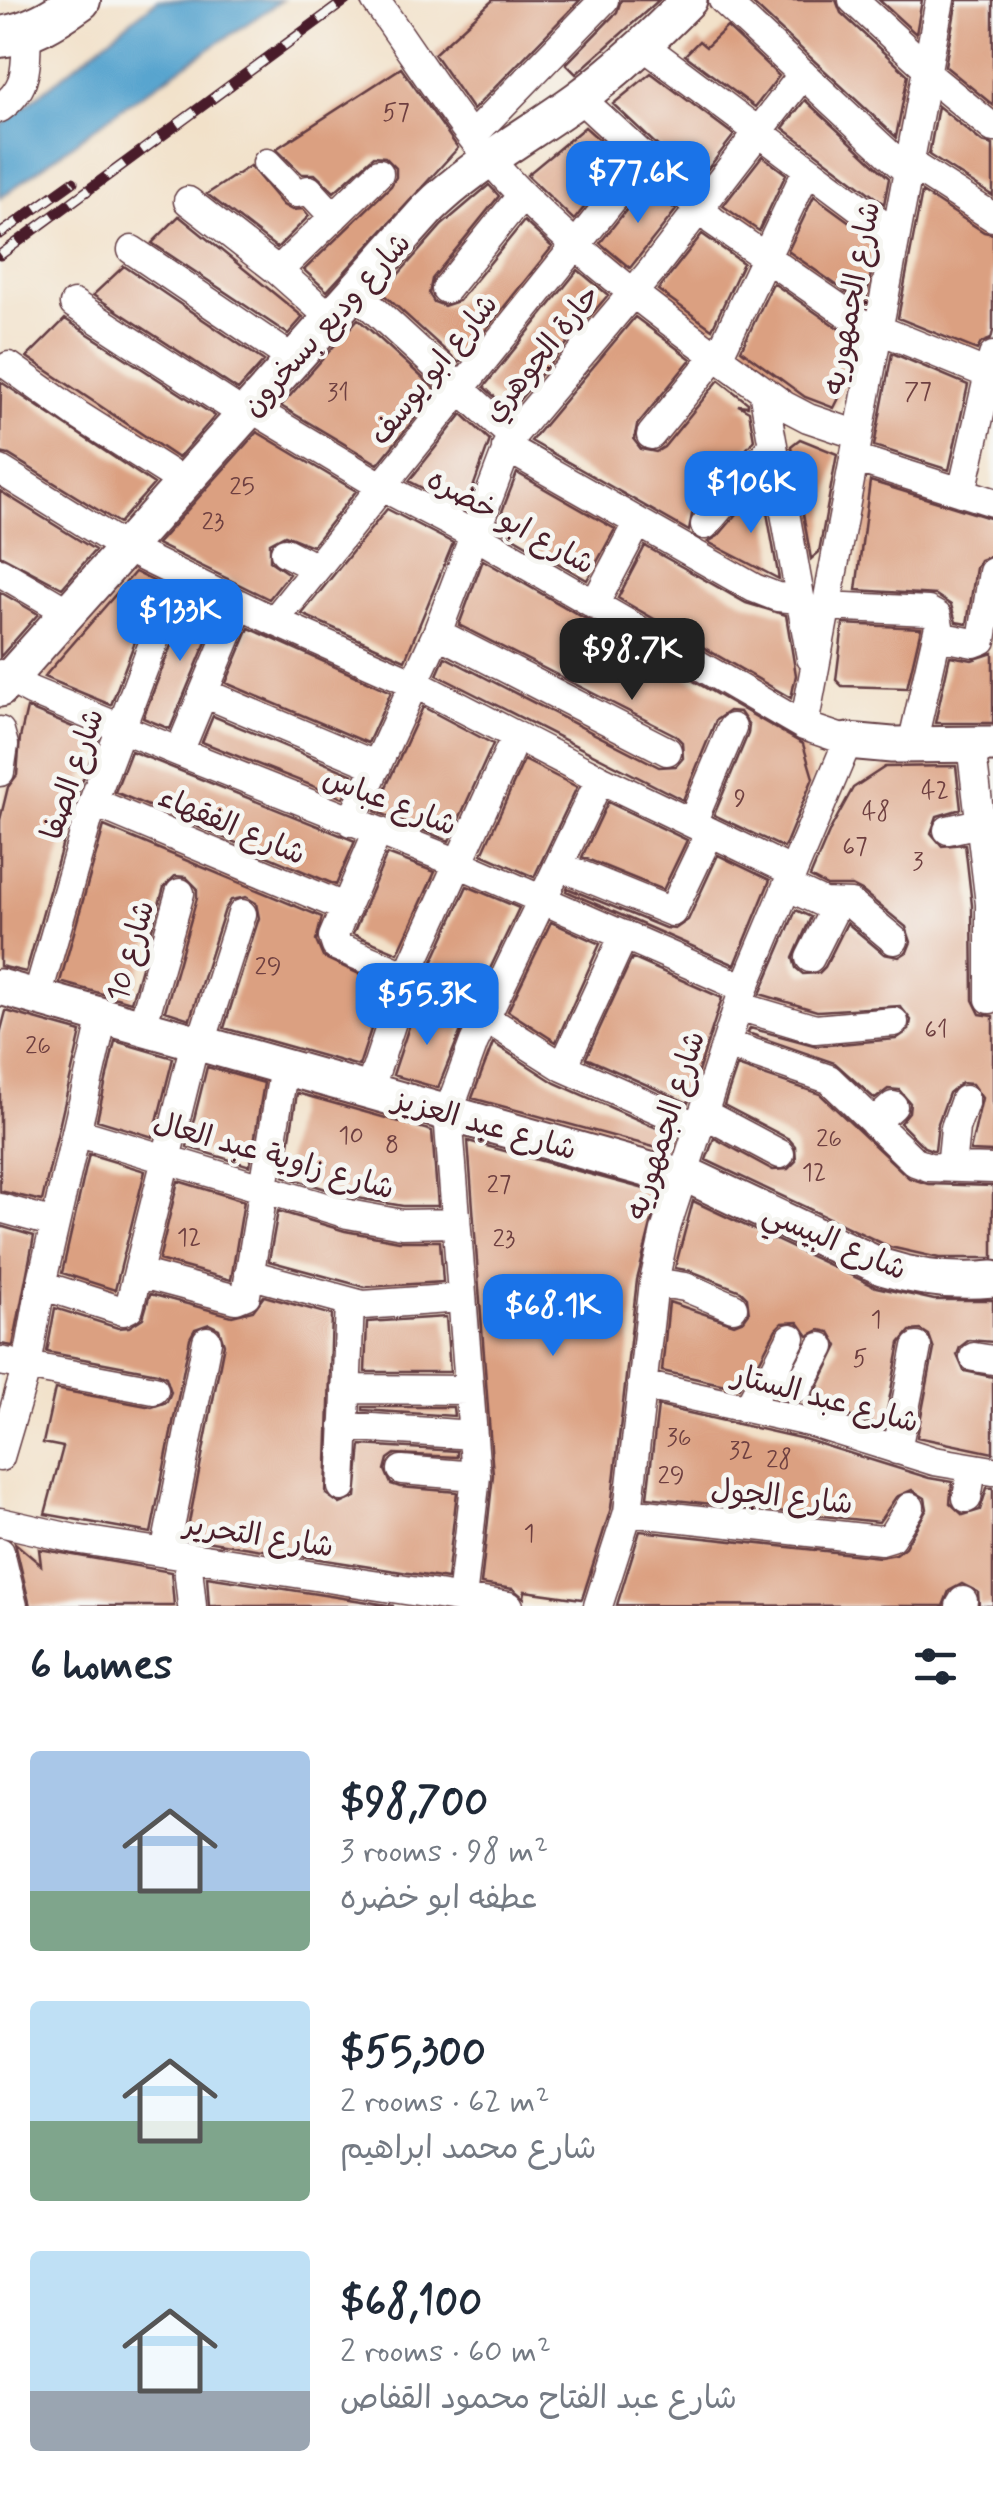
<!DOCTYPE html>
<html lang="en">
<head>
<meta charset="utf-8">
<style>
  body { margin:0; font-family:Mynerve,"Playpen Sans Arabic",sans-serif; background:#f6f6f7; color:#1f2937; height:100vh; display:flex; flex-direction:column; font-size:38px; white-space:nowrap }
  * { box-sizing:border-box; margin:0 }
  p { font-size:32px; color:#747a83 }
  .icon { flex:none; width:55px; height:55px; fill:none; stroke:currentColor; stroke-width:2; stroke-linecap:round; stroke-linejoin:round }
  .map { position:relative; height:1606px; overflow:hidden }
  .drawer { display:flex; flex-direction:column; background:#fff; flex:1 }
  .drawer>* { flex:none }
  .price { position:absolute; translate:-50% -85px; padding:0 22px; border-radius:20px; background:#1a73e8; color:#fff; font-size:32px; line-height:65px; filter:drop-shadow(0 2px 5px #0008) }
  .price::after { content:''; position:absolute; left:50%; top:60px; width:30px; height:22px; margin-left:-15px; background:inherit; clip-path:polygon(0 0,100% 0,50% 100%) }
  .price.active { background:#222; color:#fff }
  ul { padding:0; list-style:none }
  li { display:flex; align-items:center; gap:30px; height:250px; padding:0 30px }
  li span { display:grid; place-items:center; flex:none; width:280px; height:200px; border-radius:10px; color:#555 }
  li>.icon { margin-inline-start:auto }
  span .icon { width:120px; height:120px; fill:#fffc; stroke-width:1 }
  li b { font-size:42px }
  h2 { display:flex; justify-content:space-between; align-items:center; height:120px; padding:0 30px; font-size:42px }
  .map>svg:first-child { display:block }
  .water { fill:#54a3ce; stroke:#4f617c; stroke-width:2.5 }
  .building { fill:#dba081 }
  .lines { fill:none; stroke-linecap:round; stroke-linejoin:round }
  .minor-casing { stroke:#633c43; stroke-width:31 }
  .tertiary-casing { stroke:#633c43; stroke-width:39 }
  .secondary-casing { stroke:#633c43; stroke-width:44 }
  .minor { stroke:#fff; stroke-width:28 }
  .tertiary { stroke:#fff; stroke-width:35 }
  .secondary { stroke:#fff; stroke-width:40 }
  .rail-casing { stroke:#4a1f2b; stroke-width:11 }
  .rail { stroke:#f6f6f2; stroke-width:8; stroke-dasharray:22; stroke-linecap:butt }
  .labels { text-anchor:middle; stroke-width:10; stroke-linejoin:round; paint-order:stroke }
  .number-label { font-size:25px; fill:#6e3f40 }
  .street-label { font-size:30px; fill:#4a1f2b; stroke:#f6f6f2 }
</style>
</head>
<body>
<div class="map">
<svg width="993" height="1606" viewBox="0 0 993 1606">
  <rect width="100%" height="100%" fill="#f6f6f2"/>
  <filter id="ink" filterUnits="userSpaceOnUse"><feTurbulence type="fractalNoise" baseFrequency=".01" numOctaves="2"/><feDisplacementMap in="SourceGraphic" scale="20" xChannelSelector="R" yChannelSelector="G"/><feConvolveMatrix kernelMatrix="1 2 1 2 8 2 1 2 1" color-interpolation-filters="sRGB"/></filter>
  <filter id="wash" filterUnits="userSpaceOnUse"><feTurbulence type="fractalNoise" baseFrequency=".0048" numOctaves="4" result="noise"/><feDisplacementMap in="SourceGraphic" scale="40" xChannelSelector="R" yChannelSelector="G"/><feGaussianBlur stdDeviation="2.25" result="paint"/><feColorMatrix in="noise" values="0 0 0 0 0 0 0 0 0 0 0 0 0 0 0 0 0 1.4 0 .05"/><feComposite in="paint" operator="in"/></filter>
  <g filter="url(#wash)">
    <rect width="100%" height="100%" fill="#f2e1c9"/>
    <path class="water" d="M157,0H282L120,109L0,198V126Z"/>
    <g id="blocks">
      <path class="building" d="M493,0H580L473,110L434,54Z
        M621,0H659L576,74L566,64L617,12Z
        M753,0H836L841,13L908,75L896,137L750,1Z
        M879,0H922L916,34Z
        M957,0H993V105L945,66Z
        M727,27L779,76L755,107L685,55L699,41L706,47Z
        M401,68L458,148L327,291L304,270L391,186L396,177V168L385,157L374,156L334,192L315,174H302L276,149Z
        M651,73L734,135L697,183L613,104Z
        M805,100L889,178L884,204L783,128Z
        M938,106L982,142L993,145V196L929,155Z
        M585,127L622,160L574,220L527,175Z
        M762,156L786,174L759,231L723,206Z
        M250,166L283,205L292,210L303,209L309,216L277,248L207,194Z
        M647,184L676,210L630,268L600,243Z
        M489,185L499,196L432,279L429,294L434,302L444,306L459,301L524,221L552,247L459,363L382,293L442,225Z
        M922,192L984,232L993,234V331L991,339L981,343L977,350L898,318Z
        M814,196L877,242L865,305L788,251Z
        M179,216L303,317L288,334L152,243Z
        M702,234L743,263L712,329L658,290Z
        M124,266L264,361L238,390L93,295Z
        M578,270L608,295L510,411L484,387Z
        M773,283L858,342L853,370L834,408L805,397L741,350Z
        M635,317L691,359L637,425L634,440L641,449L656,452L664,447L719,380L748,403V406L738,405L749,411L754,440L692,514L689,531L531,441Z
        M65,319L215,416L178,458L27,357Z
        M358,319L437,391L378,464L281,406Z
        M892,353L968,385L949,470L874,446Z
        M1,382L154,484L119,523L9,455L0,453Z
        M462,414L490,440L465,510L409,481Z
        M257,432L356,491L312,546L285,535L270,543V561L289,574L269,599L157,544Z
        M800,439L837,454L819,552L811,559L791,446Z
        M517,473L615,529L587,580L496,527Z
        M870,481L993,519V555L980,560L976,568L967,624L956,622L951,605L936,595L856,590Z
        M762,485L779,579L708,542L718,536Z
        M0,491L95,550L62,588L0,555Z
        M387,509L453,543L405,660L302,614Z
        M645,546L746,603L786,615L796,675L791,698L618,598Z
        M483,560L803,744L813,778L784,848L714,815L748,734L749,725L740,712L729,711L716,720L683,800L437,675L445,657L659,767L676,766L683,758L682,742L675,735L459,625Z
        M135,572L157,583L111,705L44,677Z
        M0,592L38,614L0,657Z
        M189,599L218,613L170,729L143,718Z
        M843,624L921,628L907,688L842,686L836,680Z
        M249,628L391,692L368,743L226,683Z
        M993,653V723H935L950,656L972,660Z
        M423,707L493,744L449,841L375,811Z
        M27,708L99,738L76,797L26,972L0,966V820L8,787L17,775L20,738Z
        M213,716L353,775L343,798L202,742Z
        M131,751L355,841L336,885L115,792Z
        M524,760L577,787L534,877L482,854Z
        M956,766L961,809L937,816L931,833L942,846L965,844L972,905L973,1000L980,1014L993,1016V1152L970,1151L982,1098L972,1084L961,1083L949,1093L938,1123L935,1150H932L924,1147L900,1123L909,1112L910,1103L899,1090L888,1089L875,1099L835,1063L748,1033L750,1028L817,1046L896,1039L909,1030L911,1020L900,1006L817,1011L760,994L796,910L811,917L793,958L796,968L803,974L819,973L825,967L847,923L884,954L899,957L907,952L911,942L906,927L862,891L852,886H827L810,877L830,830L853,788L885,767Z
        M608,802L687,840L663,890L582,857Z
        M104,826L322,917L316,941L323,957L385,986L359,1066L224,1028L259,918L256,903L246,897L231,900L225,909L190,1019L165,1011L197,898V888L186,877L175,876L164,887L131,1002L60,982Z
        M387,854L435,872L398,953L353,934Z
        M718,855L770,880L735,965L566,891L567,888L665,928L675,929L688,920Z
        M467,886L519,908L477,996L428,972Z
        M551,922L600,944L556,1042L508,1011Z
        M632,958L722,998L688,1103L586,1058Z
        M416,1005L462,1028L438,1088L393,1075Z
        M6,1011L81,1032L42,1201L0,1191V1034Z
        M115,1041L173,1058L153,1137L97,1120Z
        M493,1043L555,1083L677,1137L672,1152L472,1098Z
        M737,1066L820,1094L909,1178L928,1184L993,1186V1258H939L890,1247L706,1160L714,1138L773,1170L788,1169L796,1161L795,1146L789,1139L724,1105Z
        M207,1067L264,1083L250,1166L187,1147Z
        M297,1093L432,1131L438,1206H403L352,1197L284,1176Z
        M468,1141L659,1193L637,1280L611,1508L582,1599L525,1591L524,1598L513,1589L481,1584L493,1475Z
        M89,1154L145,1171L115,1290L62,1273Z
        M178,1181L244,1201L231,1280L159,1260Z
        M693,1201L876,1287L934,1300H993V1342L969,1340L960,1347L957,1355L964,1371L993,1377V1453L917,1437L934,1349L929,1335L921,1330L910,1331L900,1343L884,1427L805,1403L814,1395L838,1346L830,1332L820,1330L808,1336L798,1322L782,1323L776,1329L760,1360L750,1367L739,1388L662,1371L669,1302L734,1324L744,1320L749,1313L747,1297L741,1291L691,1271L675,1268Z
        M278,1211L345,1231L399,1241H440L443,1282L365,1287L269,1261Z
        M0,1226L34,1236L13,1346L0,1344Z
        M150,1294L232,1316L253,1311L264,1296L332,1315L326,1494L340,1504L356,1497L361,1445L457,1451V1457L395,1454L388,1459L385,1470L391,1484L400,1487L457,1492L447,1579L186,1538L224,1344L219,1329L209,1324L195,1329L190,1338L151,1533L45,1514L63,1447L43,1443L55,1389L152,1407L167,1402L171,1392L166,1377L157,1373L47,1352L55,1308L118,1328L129,1327L143,1318Z
        M446,1317L450,1372H365L367,1322Z
        M658,1406L804,1439L929,1478L952,1482L950,1503L963,1515L980,1510L987,1488H993V1606H979L978,1592L962,1584L949,1591L943,1606L617,1605L640,1531L880,1557L896,1554L905,1547L927,1509L925,1498L912,1490L896,1497L879,1522L647,1497Z
        M363,1407H453L454,1416L363,1410Z
        M15,1543L41,1565L39,1549L171,1572L174,1606H30Z
        M207,1577L394,1606H209Z"/>
    </g>
  </g>
  <g filter="url(#ink)">
    <use href="#blocks" fill-opacity="0" stroke="#633c43" stroke-width="2.5"/>
    <g class="lines">
      <defs>
        <path id="minor" d="M375,0C422,65 465,138 522,195C602,275 694,340 785,406L808,418L858,435
          M723,0L908,172
          M853,0L927,68
          M644,46L896,235
          M926,73L993,128
          M580,98L713,221L877,334
          M0,108C30,87 25,66 27,32
          M473,135L604,0
          M267,163L296,193L309,190L334,217
          M909,163L993,217
          M188,201L278,271L331,318
          M132,250L294,360
          M278,271L379,173
          M446,289L522,195
          M355,292L512,436
          M74,304L245,415
          M878,329L993,376
          M9,366L78,415L185,483
          M763,390L811,658
          M251,408L381,486L473,534L804,726L848,741L744,988L665,1231L654,1282L628,1512L598,1606
          M651,435L723,347L807,170
          M506,447L754,588L777,597L800,599
          M854,458L993,502
          M0,470L127,549L274,621L414,683L600,779L793,872
          M962,492L993,356
          M705,525L773,445
          M285,552L316,568
          M0,572L70,613
          M594,605L638,522
          M826,606L928,611L937,616L939,626L912,745
          M274,621L645,159
          M437,633L667,751
          M937,636L974,643L982,640L993,572
          M0,674L31,691L179,752L456,862L744,988
          M204,693L377,766
          M804,726L940,0
          M0,731L4,745L0,772
          M971,744L990,904V999
          M179,752L240,605
          M93,802L346,908
          M351,822L437,633L512,436L652,270L803,74
          M692,823L732,728
          M948,830L980,823
          M377,833L333,937L336,946L407,976L419,987L500,1027L563,1067L698,1127
          M559,866L672,912L710,832
          M787,886L823,903L851,904L894,940
          M810,958L837,904
          M37,997L93,802L179,575
          M738,1006L815,1029L894,1022
          M142,1027L180,893
          M201,1043L242,914
          M726,1044L829,1079L915,1162L929,1167L993,1169
          M563,1067L624,935
          M369,1091L407,976L516,736
          M703,1113L780,1154
          M874,1123L893,1106
          M76,1132L348,1214L402,1224L456,1223
          M951,1168L955,1128L965,1100
          M0,1208L55,1223
          M138,1273L236,1299L246,1295L284,1067
          M249,1274L363,1305L462,1298
          M654,1282L685,1287L733,1307
          M41,1285L123,1311L129,1308L195,1042
          M974,1357L993,1360
          M0,1361L154,1390
          M771,1377L791,1338
          M642,1385L809,1422L934,1461L993,1471
          M346,1389L469,1390
          M748,1408L765,1376L795,1388L799,1387L821,1347
          M344,1426L472,1435
          M897,1450L917,1347
          M0,1457L27,1366L41,1285L103,1016
          M402,1470L476,1476
          M342,1487L350,1304
          M967,1498L972,1469
          M628,1512L881,1540L891,1537L910,1507
          M0,1522L75,1539L509,1606
          M0,1552L13,1606
          M165,1553L207,1341
          M187,1557L192,1606
          M462,1599L476,1476L448,1113L474,1042L600,779
          M960,1606L963,1601"/>
        <path id="tertiary" d="M0,689L427,210C472,165 527,136 578,99C618,70 654,35 689,0
          M848,741L892,745L993,744
          M0,987L650,1170L694,1178L882,1267C920,1279 954,1283 993,1279"/>
        <path id="secondary" d="M0,37C31,33 55,18 80,0"/>
      </defs>
      <use href="#minor" class="minor-casing"/>
      <use href="#tertiary" class="tertiary-casing"/>
      <use href="#secondary" class="secondary-casing"/>
      <use href="#minor" class="minor"/>
      <use href="#tertiary" class="tertiary"/>
      <use href="#secondary" class="secondary"/>
      <defs>
        <path id="rail" d="M0,234L73,182
          M0,255L346,0"/>
      </defs>
      <use href="#rail" class="rail-casing"/>
      <use href="#rail" class="rail"/>
    </g>
  </g>
  <g class="labels">
    <g class="number-label">
      <text x="396" y="120">57</text>
      <text x="918" y="399">77</text>
      <text x="338" y="400">31</text>
      <text x="242" y="494">25</text>
      <text x="213" y="529">23</text>
      <text x="935" y="798">42</text>
      <text x="740" y="806">9</text>
      <text x="876" y="819">48</text>
      <text x="855" y="854">67</text>
      <text x="918" y="869">3</text>
      <text x="268" y="974">29</text>
      <text x="936" y="1037">61</text>
      <text x="38" y="1053">26</text>
      <text x="351" y="1143">10</text>
      <text x="829" y="1146">26</text>
      <text x="392" y="1152">8</text>
      <text x="814" y="1180">12</text>
      <text x="499" y="1192">27</text>
      <text x="189" y="1245">12</text>
      <text x="504" y="1246">23</text>
      <text x="876" y="1327">1</text>
      <text x="860" y="1366">5</text>
      <text x="679" y="1445">36</text>
      <text x="741" y="1458">32</text>
      <text x="779" y="1467">28</text>
      <text x="671" y="1483">29</text>
      <text x="529" y="1541">1</text>
    </g>
    <g class="street-label">
      <text transform="translate(851 298) rotate(-79)" y="10">شارع الجمهوريه</text>
      <text transform="translate(326 324) rotate(-48)" y="10">شارع وديع بسخرون</text>
      <text transform="translate(541 353) rotate(-51)" y="10">حارة الجوهري</text>
      <text transform="translate(433 369) rotate(-51)" y="10">شارع ابو يوسف</text>
      <text transform="translate(511 521) rotate(29)" y="10">شارع ابو خضره</text>
      <text transform="translate(72 774) rotate(-71)" y="10">شارع الصفا</text>
      <text transform="translate(390 801) rotate(21)" y="10">شارع عباس</text>
      <text transform="translate(232 825) rotate(23)" y="10">شارع الفقهاء</text>
      <text transform="translate(130 951) rotate(-74)" y="10">شارع 10</text>
      <text transform="translate(485 1124) rotate(16)" y="10">شارع عبد العزيز</text>
      <text transform="translate(665 1125) rotate(-72)" y="10">شارع الجمهوريه</text>
      <text transform="translate(274 1155) rotate(16)" y="10">شارع زاوية عبد العال</text>
      <text transform="translate(835 1241) rotate(23)" y="10">شارع البيسي</text>
      <text transform="translate(826 1398) rotate(15)" y="10">شارع عبد الستار</text>
      <text transform="translate(782 1496) rotate(6)" y="10">شارع الجول</text>
      <text transform="translate(259 1535) rotate(9)" y="10">شارع التحرير</text>
    </g>
  </g>
</svg>
<b class="price" style="left:638px;top:226px">$77.6K</b>
<b class="price" style="left:751px;top:536px">$106K</b>
<b class="price" style="left:180px;top:664px">$133K</b>
<b class="price active" style="left:632px;top:703px">$98.7K</b>
<b class="price" style="left:427px;top:1048px">$55.3K</b>
<b class="price" style="left:553px;top:1359px">$68.1K</b>
</div>
<section class="drawer">
<h2>6 homes<svg class="icon" aria-label="filters" viewBox="0 0 24 24"><path d="M4 7h16M4 17h16"/><circle cx="9" cy="7" r="2"/><circle cx="15" cy="17" r="2"/></svg></h2>
<ul>
<li><span style="background:linear-gradient(#a9c7e8 70%,#7fa58c 0)"><svg class="icon" aria-label="home" viewBox="0 0 24 24"><path d="M3 11l9-7 9 7M6 9v11h12V9"/></svg></span><div><b>$98,700</b><p>3 rooms · 98 m²</p><p>عطفه ابو خضره</p></div></li>
<li><span style="background:linear-gradient(#bfe0f5 60%,#7fa58c 0)"><svg class="icon" aria-label="home" viewBox="0 0 24 24"><path d="M3 11l9-7 9 7M6 9v11h12V9"/></svg></span><div><b>$55,300</b><p>2 rooms · 62 m²</p><p>شارع محمد ابراهيم</p></div></li>
<li><span style="background:linear-gradient(#bfe0f5 70%,#9aa5b1 0)"><svg class="icon" aria-label="home" viewBox="0 0 24 24"><path d="M3 11l9-7 9 7M6 9v11h12V9"/></svg></span><div><b>$68,100</b><p>2 rooms · 60 m²</p><p>شارع عبد الفتاح محمود القفاص</p></div></li>
</ul>
</section>
</body>
</html>
